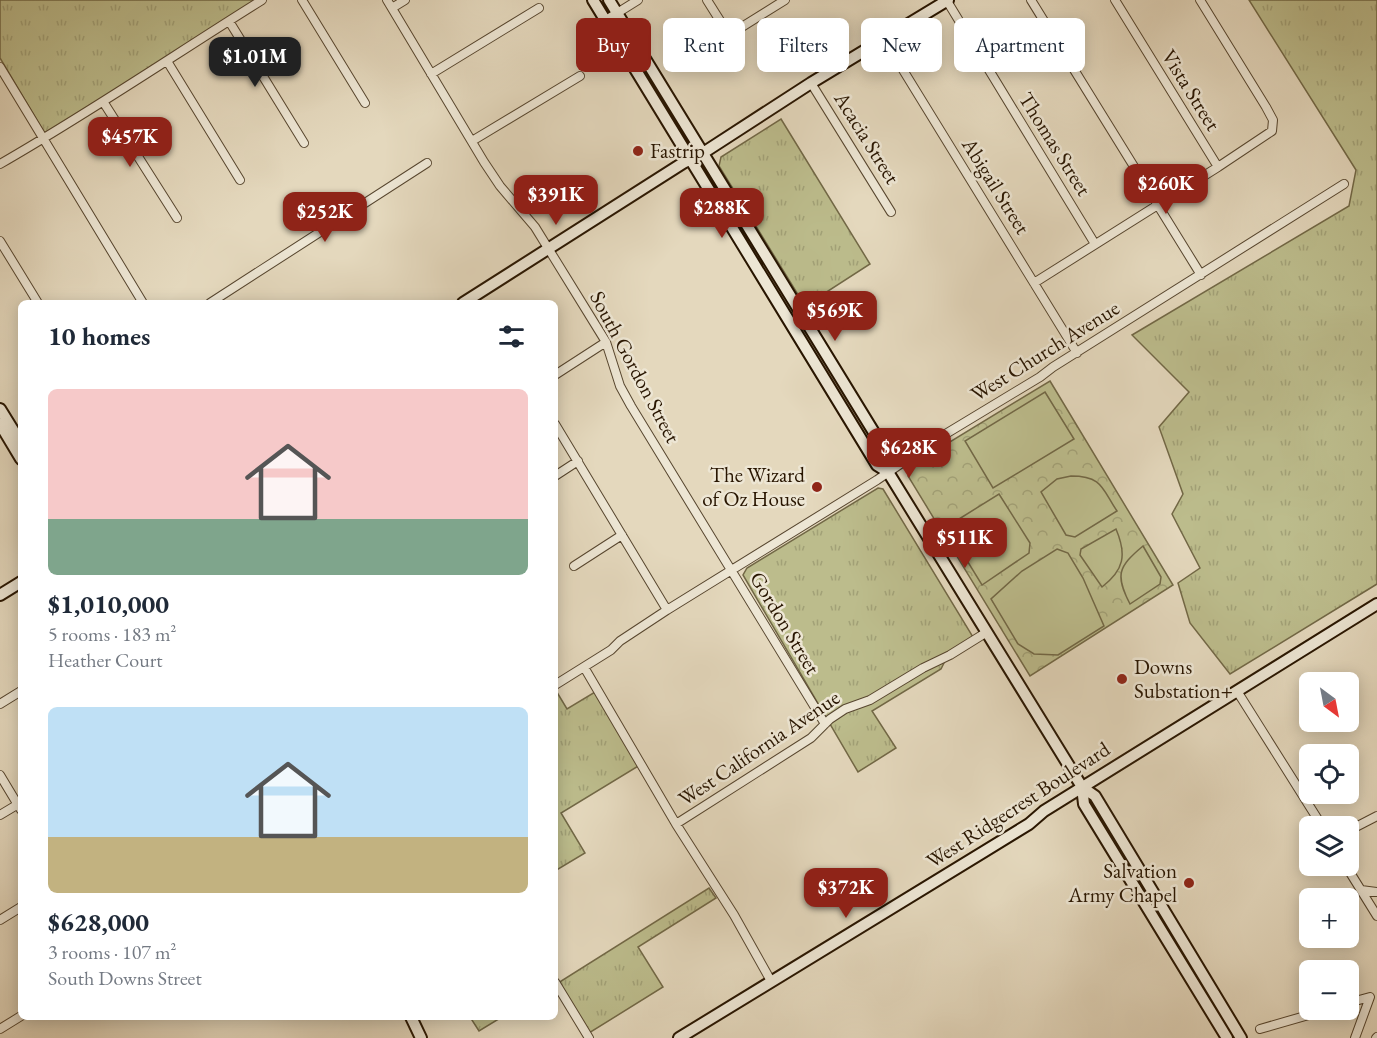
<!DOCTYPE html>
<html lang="en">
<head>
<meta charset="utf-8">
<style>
  body { margin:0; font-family:"EB Garamond",serif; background:#f2f2f3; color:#1f2937; height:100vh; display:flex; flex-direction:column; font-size:22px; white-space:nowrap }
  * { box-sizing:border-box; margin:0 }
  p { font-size:20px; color:#747a83 }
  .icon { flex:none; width:33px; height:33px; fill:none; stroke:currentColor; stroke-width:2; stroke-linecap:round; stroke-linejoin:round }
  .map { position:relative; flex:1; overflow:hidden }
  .sheet { position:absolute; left:18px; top:300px; width:540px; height:720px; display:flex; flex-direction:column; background:#fff; border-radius:9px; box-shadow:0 3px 15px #0003 }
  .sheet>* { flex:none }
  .hud { position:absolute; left:576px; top:18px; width:570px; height:54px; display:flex; gap:12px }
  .needle { width:39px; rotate:148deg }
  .fabs { position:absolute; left:1299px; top:672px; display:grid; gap:12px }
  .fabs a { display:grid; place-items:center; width:60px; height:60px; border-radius:9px; background:#fff; box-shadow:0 3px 15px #0003; font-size:30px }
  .price { position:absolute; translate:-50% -51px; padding:0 14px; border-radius:12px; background:#8f2418; color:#fff; font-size:20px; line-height:39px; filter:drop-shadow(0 2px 3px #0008) }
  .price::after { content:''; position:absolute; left:50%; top:36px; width:18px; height:14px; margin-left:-9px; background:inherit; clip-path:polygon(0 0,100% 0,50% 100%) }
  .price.active { background:#222; color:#fff }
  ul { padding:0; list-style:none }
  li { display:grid; align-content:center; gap:12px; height:318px; padding:0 30px }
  li span { display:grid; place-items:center; height:186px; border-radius:9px; color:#555 }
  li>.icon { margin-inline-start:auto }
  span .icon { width:108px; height:108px; fill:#fffc; stroke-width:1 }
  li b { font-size:26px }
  h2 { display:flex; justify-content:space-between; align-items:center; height:72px; padding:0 30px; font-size:26px }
  .chip { padding:0 21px; border-radius:9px; background:#fff; box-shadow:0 3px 15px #0003; font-size:21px; line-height:54px }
  .chip.active { background:#8f2418; color:#fff }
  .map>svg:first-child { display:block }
  .grass { fill:url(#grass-tufts); stroke:#726846; stroke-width:1.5 }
  .park { fill:url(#park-crowns); stroke:#726846; stroke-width:1.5 }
  .pitch { fill:#bcbc8c; stroke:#726846; stroke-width:1.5 }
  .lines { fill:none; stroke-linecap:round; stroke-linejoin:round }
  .street-casing { stroke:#57462f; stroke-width:10 }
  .secondary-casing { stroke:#281500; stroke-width:14 }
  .street { stroke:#ede6d4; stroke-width:8 }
  .secondary { stroke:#ede6d4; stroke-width:10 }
  .poi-dot { fill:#8f2418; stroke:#ede6d4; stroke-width:2 }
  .labels { text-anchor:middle; stroke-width:5; stroke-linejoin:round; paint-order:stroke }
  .street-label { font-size:21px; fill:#281500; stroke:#ede6d4 }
  .poi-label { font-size:21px; fill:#281500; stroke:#ede6d4; text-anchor:start }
</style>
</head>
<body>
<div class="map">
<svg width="1377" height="1038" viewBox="0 0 1377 1038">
  <defs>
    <pattern id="grass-tufts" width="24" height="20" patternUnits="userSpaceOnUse" patternTransform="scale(1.5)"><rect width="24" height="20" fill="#bcbc8c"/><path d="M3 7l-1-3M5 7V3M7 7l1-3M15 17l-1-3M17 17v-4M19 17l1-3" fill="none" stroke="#a2a177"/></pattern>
    <pattern id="park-crowns" width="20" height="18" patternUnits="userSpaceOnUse" patternTransform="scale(1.5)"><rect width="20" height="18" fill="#bcbc8c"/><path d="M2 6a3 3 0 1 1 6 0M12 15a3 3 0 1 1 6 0" fill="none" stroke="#a2a177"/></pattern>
  </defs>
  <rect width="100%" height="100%" fill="#e4d8bd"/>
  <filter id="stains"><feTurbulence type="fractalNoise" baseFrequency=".00333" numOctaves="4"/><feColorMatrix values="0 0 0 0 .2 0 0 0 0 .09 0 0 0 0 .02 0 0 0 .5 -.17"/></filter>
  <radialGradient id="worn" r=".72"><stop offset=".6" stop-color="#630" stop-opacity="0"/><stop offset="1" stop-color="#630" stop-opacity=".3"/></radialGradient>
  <path class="grass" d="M0,0H258L45,134L0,58Z
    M1249,0H1377V584L1230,674L1190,623L1178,583L1200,568L1172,514L1183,494L1159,427L1189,392L1132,335L1349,206L1356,170Z
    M781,119L870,264L805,306L719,166L721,157Z
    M878,488L883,489L973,637L945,661L941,669L872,711L896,748L858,772L743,575L747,568Z
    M555,689L567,709L595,692L640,765L561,813L585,853L555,871Z
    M709,888L716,898L638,947L663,987L589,1033L558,983Z
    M470,1017H502L479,1031Z"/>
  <path class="park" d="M1050,381L1173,585L1030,676L908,476L912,465Z"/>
  <path class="pitch" d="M1045,392L1074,439L993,488L965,441Z
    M1071,476C1103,476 1102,489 1117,511L1075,537L1066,535L1041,492L1057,479Z
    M999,494L1030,543L1029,553L982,585L955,541L959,519Z
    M1116,529C1127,555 1124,570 1102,587L1080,555L1081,549Z
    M1143,546L1161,577L1160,584L1130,604C1115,575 1118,567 1143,546Z
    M1057,549L1068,553L1083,578L1104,626L1058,655L1034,654L1018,644L991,599L1022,571Z"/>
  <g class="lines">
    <defs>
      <path id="street" d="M302,0L365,103
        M387,0L484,162L500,186L535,227L606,342L620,386L631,406L825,724
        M707,0L729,35L785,0
        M1031,0L1201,275
        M1115,0L1218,167
        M947,1L1095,244
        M392,8L405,0
        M606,20L638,0
        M229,21L304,143
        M884,39L1077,353
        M167,61L240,180
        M0,67L143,303
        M431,74L539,8
        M811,83L891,212
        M104,103L177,218
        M472,141L580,76
        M0,164C89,113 174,55 262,0
        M0,241L38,303
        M1034,283L1218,167L1272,131L1273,120L1266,107L1200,0
        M210,303L427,163
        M555,375L606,342
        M555,424L667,610
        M555,476L578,461
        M574,566L622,535
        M584,667L676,824L734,915L771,981
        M555,685L611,650L620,641L667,610L877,480L934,441L1040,377L1053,367L1344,184
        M1237,691L1322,826
        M0,704L21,691
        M0,775L21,810
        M0,815L20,803
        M676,824L811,738L830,719L845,709L870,700L923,668L950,655L987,632
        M1348,831L1377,816
        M1346,866L1377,916
        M1361,890L1377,892
        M0,920L21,907
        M555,982L589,1038
        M1348,1003L1370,997L1355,1038
        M0,1029L21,1016
        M1260,1029L1326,1010
        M1376,1038L1377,1037"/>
      <path id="secondary" d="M593,0L877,465L888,472L1082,787L1084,804L1227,1038
        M609,0L889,457L888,472
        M463,303L683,163L703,153L811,83L948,0
        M0,409L21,443
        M0,424L21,459
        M0,595L21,582
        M1082,787L1095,796L1241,1038
        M411,1017L421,1038
        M679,1038L985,851L1029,824L1044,811L1377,604"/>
    </defs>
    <use href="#street" class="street-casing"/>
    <use href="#secondary" class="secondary-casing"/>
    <use href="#street" class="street"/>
    <use href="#secondary" class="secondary"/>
  </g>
  <g class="poi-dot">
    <circle cx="638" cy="151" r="6"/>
    <circle cx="817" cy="487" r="6"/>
    <circle cx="1122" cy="679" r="6"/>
    <circle cx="1189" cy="883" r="6"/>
  </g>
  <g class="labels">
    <g class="street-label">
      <text transform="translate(1191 90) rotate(58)" y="7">Vista Street</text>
      <text transform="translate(867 138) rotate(58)" y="7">Acacia Street</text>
      <text transform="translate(1055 144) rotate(58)" y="7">Thomas Street</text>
      <text transform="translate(996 186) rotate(58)" y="7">Abigail Street</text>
      <text transform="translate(1045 351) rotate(-32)" y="7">West Church Avenue</text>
      <text transform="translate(635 367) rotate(62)" y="7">South Gordon Street</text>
      <text transform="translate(785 623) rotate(59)" y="7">Gordon Street</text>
      <text transform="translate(759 748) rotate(-34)" y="7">West California Avenue</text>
      <text transform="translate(1018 805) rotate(-33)" y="7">West Ridgecrest Boulevard</text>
    </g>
    <g class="poi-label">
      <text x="650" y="158">Fastrip</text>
      <text x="805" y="482" text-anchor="end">The Wizard<tspan x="805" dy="24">of Oz House</tspan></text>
      <text x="1134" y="674">Downs<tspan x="1134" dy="24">Substation+</tspan></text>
      <text x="1177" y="878" text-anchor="end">Salvation<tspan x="1177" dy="24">Army Chapel</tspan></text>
    </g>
  </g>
  <rect width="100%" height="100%" filter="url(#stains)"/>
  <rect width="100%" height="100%" fill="url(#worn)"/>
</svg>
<div class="fabs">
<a><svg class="needle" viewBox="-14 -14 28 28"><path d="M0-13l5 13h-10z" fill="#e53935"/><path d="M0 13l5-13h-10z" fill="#747a83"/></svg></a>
<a><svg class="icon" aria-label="locate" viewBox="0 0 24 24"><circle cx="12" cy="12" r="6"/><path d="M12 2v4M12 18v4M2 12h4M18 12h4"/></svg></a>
<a><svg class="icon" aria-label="layers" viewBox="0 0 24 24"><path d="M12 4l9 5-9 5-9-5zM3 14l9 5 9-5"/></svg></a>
<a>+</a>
<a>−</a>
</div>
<b class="price active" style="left:255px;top:88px">$1.01M</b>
<b class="price" style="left:130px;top:168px">$457K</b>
<b class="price" style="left:1166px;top:215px">$260K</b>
<b class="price" style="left:556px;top:226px">$391K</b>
<b class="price" style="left:722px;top:239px">$288K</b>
<b class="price" style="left:325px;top:243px">$252K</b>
<b class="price" style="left:835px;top:342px">$569K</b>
<b class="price" style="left:909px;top:479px">$628K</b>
<b class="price" style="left:965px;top:569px">$511K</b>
<b class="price" style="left:846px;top:919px">$372K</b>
<div class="hud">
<a class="chip active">Buy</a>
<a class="chip">Rent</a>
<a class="chip">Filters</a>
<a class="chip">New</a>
<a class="chip">Apartment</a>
</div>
<section class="sheet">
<h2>10 homes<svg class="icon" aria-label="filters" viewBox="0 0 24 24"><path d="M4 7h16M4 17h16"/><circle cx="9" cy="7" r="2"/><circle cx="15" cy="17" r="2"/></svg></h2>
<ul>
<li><span style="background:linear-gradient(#f6c9c9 70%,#7fa58c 0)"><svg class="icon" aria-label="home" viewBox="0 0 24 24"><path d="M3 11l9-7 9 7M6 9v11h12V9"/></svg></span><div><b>$1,010,000</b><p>5 rooms · 183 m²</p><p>Heather Court</p></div></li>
<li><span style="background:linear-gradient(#bfe0f5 70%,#c2b280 0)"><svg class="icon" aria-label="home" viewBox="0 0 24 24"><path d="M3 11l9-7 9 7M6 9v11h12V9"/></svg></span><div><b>$628,000</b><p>3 rooms · 107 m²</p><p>South Downs Street</p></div></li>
</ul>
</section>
</div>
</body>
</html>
